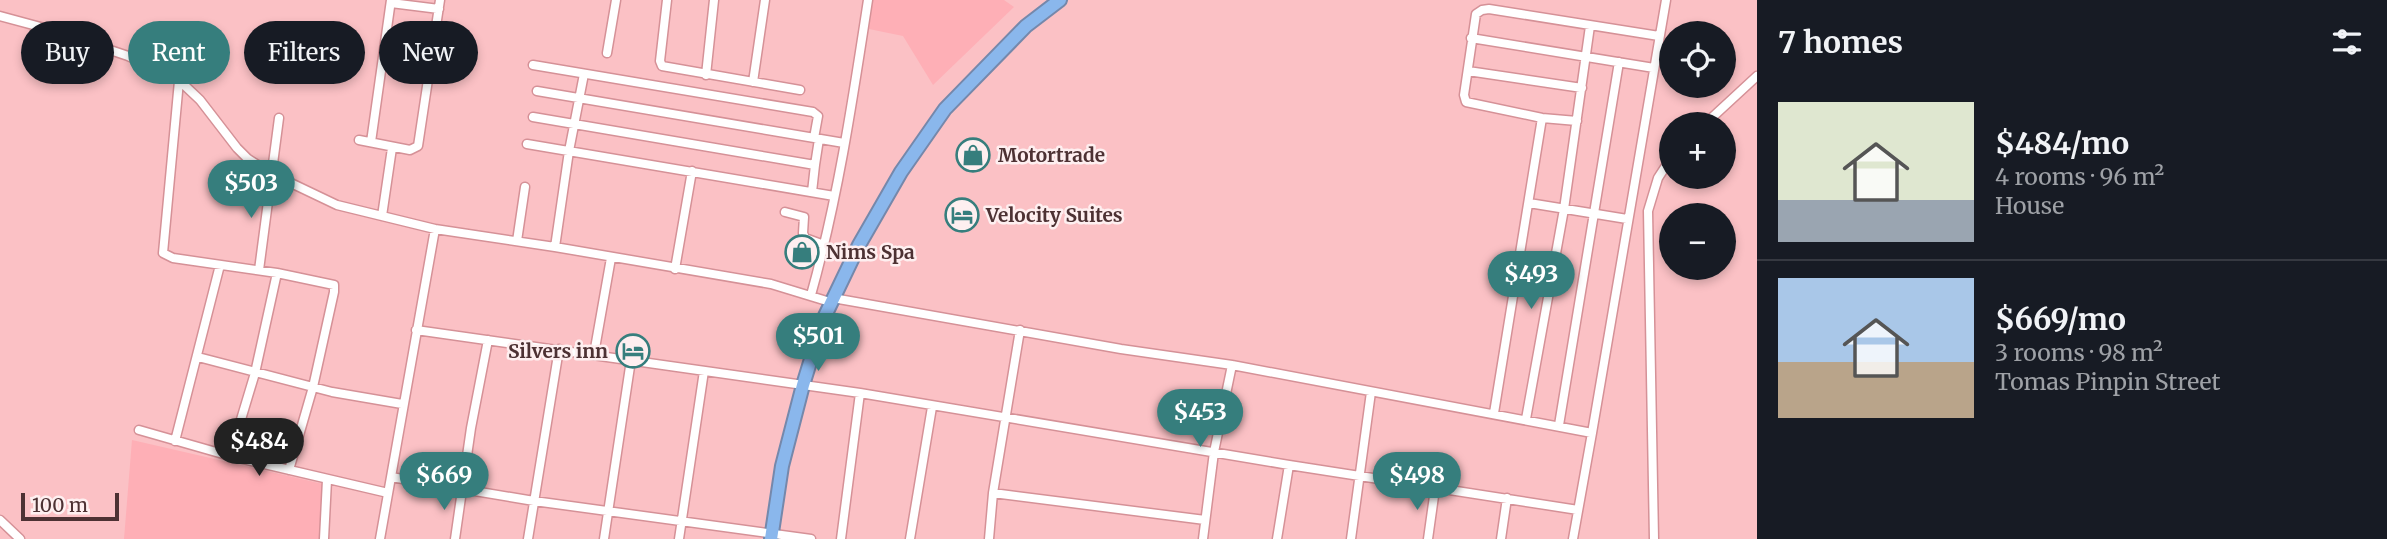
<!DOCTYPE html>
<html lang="en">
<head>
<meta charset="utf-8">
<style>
  body { margin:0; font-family:Merriweather,serif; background:#242831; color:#f1f3f6; height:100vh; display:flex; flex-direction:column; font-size:26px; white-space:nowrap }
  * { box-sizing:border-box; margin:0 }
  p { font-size:23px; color:#9ea1a6 }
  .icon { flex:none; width:38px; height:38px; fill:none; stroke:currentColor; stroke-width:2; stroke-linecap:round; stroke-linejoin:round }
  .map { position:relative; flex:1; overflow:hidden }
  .side { display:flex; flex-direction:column; background:#171b24; width:630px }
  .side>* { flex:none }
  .top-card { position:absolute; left:21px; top:21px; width:665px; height:63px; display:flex; gap:14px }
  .tools { position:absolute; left:1659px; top:21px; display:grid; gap:14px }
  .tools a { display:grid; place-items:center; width:77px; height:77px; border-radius:50%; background:#171b24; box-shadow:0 4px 10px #0003; font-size:35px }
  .scale { position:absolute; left:21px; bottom:18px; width:98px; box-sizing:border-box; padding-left:7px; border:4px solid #4d3133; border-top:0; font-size:19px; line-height:24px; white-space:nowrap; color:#4d3133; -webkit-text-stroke:5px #feeff0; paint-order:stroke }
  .price { position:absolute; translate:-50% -60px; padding:0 16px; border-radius:24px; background:#367e7d; color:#fff; font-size:23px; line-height:46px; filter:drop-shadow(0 2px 4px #0008) }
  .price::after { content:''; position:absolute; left:50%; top:42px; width:21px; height:16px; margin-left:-10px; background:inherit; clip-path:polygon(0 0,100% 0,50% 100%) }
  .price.current { background:#222; color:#fff }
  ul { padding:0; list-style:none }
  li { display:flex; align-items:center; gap:21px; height:175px; padding:0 21px }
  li+li { border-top:2px solid #363941 }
  li span { display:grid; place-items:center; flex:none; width:196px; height:140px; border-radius:0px; color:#555 }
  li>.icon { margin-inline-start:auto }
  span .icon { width:84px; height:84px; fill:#fffc; stroke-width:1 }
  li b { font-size:30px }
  h2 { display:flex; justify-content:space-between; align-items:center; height:84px; padding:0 21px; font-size:30px }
  .pill { padding:0 24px; border-radius:32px; background:#171b24; box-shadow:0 4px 10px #0003; font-size:24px; line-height:63px }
  .pill.current { background:#367e7d; color:#fff }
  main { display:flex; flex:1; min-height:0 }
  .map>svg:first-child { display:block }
  .built { fill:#feafb6 }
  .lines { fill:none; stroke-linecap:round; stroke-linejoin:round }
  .minor-casing { stroke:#d59197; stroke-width:11 }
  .highway-casing { stroke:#7588ab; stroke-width:16 }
  .minor { stroke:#fff; stroke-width:8 }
  .highway { stroke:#8ab7ec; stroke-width:12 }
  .labels { text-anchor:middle; stroke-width:5; stroke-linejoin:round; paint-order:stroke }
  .poi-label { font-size:19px; font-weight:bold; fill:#4d3133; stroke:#feeff0; text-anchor:start }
</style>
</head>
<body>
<main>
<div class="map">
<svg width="1757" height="539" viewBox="0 0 1757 539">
  <rect width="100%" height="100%" fill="#fbc1c5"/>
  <path class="built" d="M873,0H1004L1014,7L933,85L903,36L869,29Z
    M132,440L323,484L320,539H124Z"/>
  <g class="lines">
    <defs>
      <path id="minor" d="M667,0L660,61L662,66L800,90
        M391,3L439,9
        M0,16L48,29L128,56L167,73L182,83L200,100L237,148L248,159L272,174L337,205L435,229L555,247L771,284L830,302
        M1471,38L1654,68
        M607,53L616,0
        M533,65L813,112L818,116L814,138
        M1468,71L1582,88
        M706,75L714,0
        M179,81L163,253L173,258L277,273L334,285V292L313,387L289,470
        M753,82L765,0
        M537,91L844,143
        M533,117L815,165L819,139
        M1577,121L1542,118L1466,102L1464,95L1476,14L1482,10L1489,9L1659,36
        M1705,124L1757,76
        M359,140L410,150L418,146L440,0
        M371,142L391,0
        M527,144L834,196
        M812,192L815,165
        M1529,203L1627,219
        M785,212L804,217L803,233L805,238L824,245
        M382,216L392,148
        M517,241L525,187
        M555,247L569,151L584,74
        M675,269L692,171
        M259,270L279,118
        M811,295C838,199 853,98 868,0
        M833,298L1121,349L1232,365L1592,433L1666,0
        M416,330L860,393L1289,465L1578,510
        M594,354L611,258
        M198,357L332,392L402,404
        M1494,413L1542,118
        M1526,419L1564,209L1590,26
        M1559,425L1619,62
        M139,430L230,456L388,493
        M175,441L220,265
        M230,456L255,373L277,273
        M391,477L534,501L811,539
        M993,493L1205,520
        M0,520L20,539
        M324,539L327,480
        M380,539L435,229
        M455,539L471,428L488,340
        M528,539L559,349
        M604,539L631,360
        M679,539L704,371
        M841,539L860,393
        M910,539L932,407
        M989,539L993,493L1020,330
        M1203,539L1214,452L1232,365
        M1277,539L1289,465
        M1351,539L1371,392
        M1428,539L1435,489
        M1501,539L1507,498
        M1573,539L1592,433
        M1654,539L1648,211L1658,178L1671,158"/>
      <path id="highway" d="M771,539L782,466L803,385L823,320L859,245L901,172L945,109L1026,26L1060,0"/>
    </defs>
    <use href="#minor" class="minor-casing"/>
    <use href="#highway" class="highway-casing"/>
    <use href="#minor" class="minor"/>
    <use href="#highway" class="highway"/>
  </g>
  <defs>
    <symbol id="shop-ring" viewBox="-11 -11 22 22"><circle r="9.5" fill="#feeff0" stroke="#367e7d" stroke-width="1.5"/><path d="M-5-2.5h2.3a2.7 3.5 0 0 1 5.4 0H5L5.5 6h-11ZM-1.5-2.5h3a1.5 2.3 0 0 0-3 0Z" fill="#367e7d"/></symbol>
    <symbol id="hotel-ring" viewBox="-11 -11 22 22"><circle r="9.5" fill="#feeff0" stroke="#367e7d" stroke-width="1.5"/><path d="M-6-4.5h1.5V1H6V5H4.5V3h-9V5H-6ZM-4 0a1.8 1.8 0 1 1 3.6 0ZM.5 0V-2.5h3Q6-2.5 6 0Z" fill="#367e7d"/></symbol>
  </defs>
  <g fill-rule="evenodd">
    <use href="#shop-ring" x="954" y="136" width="38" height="38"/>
    <use href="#hotel-ring" x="943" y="196" width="38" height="38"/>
    <use href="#shop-ring" x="783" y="233" width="38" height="38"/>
    <use href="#hotel-ring" x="614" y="332" width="38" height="38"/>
  </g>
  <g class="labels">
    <g class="poi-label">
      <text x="998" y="162">Motortrade</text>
      <text x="986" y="222">Velocity Suites</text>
      <text x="826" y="259">Nims Spa</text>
      <text x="608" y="358" text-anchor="end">Silvers inn</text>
    </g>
  </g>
</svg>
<div class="tools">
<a><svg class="icon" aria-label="locate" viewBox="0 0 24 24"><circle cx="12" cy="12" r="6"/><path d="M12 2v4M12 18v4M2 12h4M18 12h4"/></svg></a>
<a>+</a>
<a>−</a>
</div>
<div class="scale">100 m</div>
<b class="price" style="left:251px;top:220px">$503</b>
<b class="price" style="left:1531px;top:311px">$493</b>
<b class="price" style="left:818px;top:373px">$501</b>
<b class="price" style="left:1200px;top:449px">$453</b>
<b class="price current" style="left:259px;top:478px">$484</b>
<b class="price" style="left:444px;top:512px">$669</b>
<b class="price" style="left:1417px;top:512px">$498</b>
<div class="top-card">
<a class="pill">Buy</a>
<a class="pill current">Rent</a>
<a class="pill">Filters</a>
<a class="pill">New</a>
</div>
</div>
<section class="side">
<h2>7 homes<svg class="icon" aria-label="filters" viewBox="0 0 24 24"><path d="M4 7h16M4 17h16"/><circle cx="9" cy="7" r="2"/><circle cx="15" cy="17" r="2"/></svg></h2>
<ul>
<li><span style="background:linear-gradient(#dfe7d0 70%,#9aa5b1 0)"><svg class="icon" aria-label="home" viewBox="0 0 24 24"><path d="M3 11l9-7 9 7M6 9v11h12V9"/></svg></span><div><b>$484/mo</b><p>4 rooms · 96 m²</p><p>House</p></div></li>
<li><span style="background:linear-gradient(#a9c7e8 60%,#b9a48a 0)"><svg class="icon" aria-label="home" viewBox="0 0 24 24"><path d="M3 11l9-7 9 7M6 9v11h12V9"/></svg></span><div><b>$669/mo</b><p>3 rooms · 98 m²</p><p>Tomas Pinpin Street</p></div></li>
</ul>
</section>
</main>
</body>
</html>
